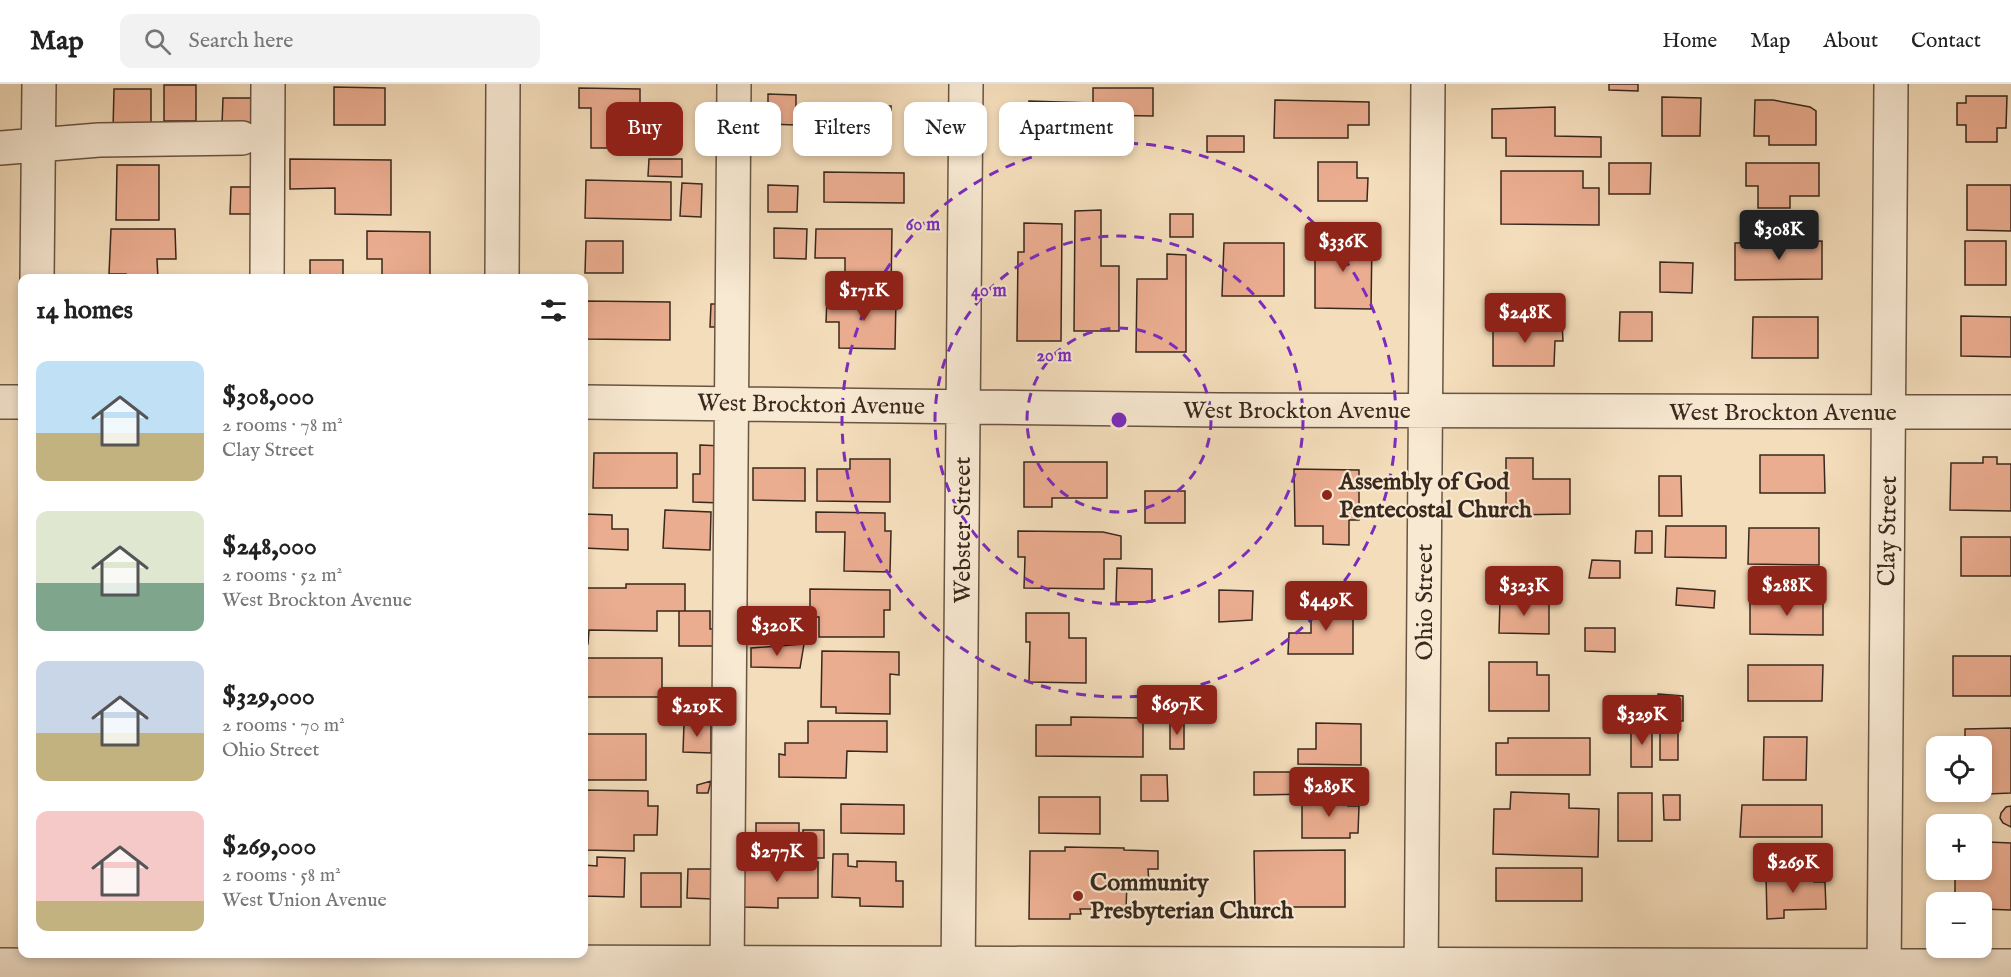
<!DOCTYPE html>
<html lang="en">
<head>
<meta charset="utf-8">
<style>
  body { margin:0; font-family:"IM FELL English",serif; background:#f2f2f2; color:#222; height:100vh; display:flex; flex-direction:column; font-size:22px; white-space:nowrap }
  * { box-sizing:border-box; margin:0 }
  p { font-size:20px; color:#767676 }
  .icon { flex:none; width:33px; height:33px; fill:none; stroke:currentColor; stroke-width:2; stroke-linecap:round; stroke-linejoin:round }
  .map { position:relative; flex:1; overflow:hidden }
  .drawer { position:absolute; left:18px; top:190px; width:570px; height:684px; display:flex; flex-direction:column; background:#fff; border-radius:12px; box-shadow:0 3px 9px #0003 }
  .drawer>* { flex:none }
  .guide { position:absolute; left:606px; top:18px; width:570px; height:54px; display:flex; gap:12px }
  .tools { position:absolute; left:1926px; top:652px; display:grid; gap:12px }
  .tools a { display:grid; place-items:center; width:66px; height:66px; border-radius:12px; background:#fff; box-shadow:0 3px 9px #0003; font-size:30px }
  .price { position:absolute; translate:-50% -51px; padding:0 14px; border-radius:6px; background:#8f2418; color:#fff; font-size:20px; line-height:39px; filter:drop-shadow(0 2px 3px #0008) }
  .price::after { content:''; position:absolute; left:50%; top:36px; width:18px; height:14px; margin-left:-9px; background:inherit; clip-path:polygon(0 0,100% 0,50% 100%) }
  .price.active { background:#222; color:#fff }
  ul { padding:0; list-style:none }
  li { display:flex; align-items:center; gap:18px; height:150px; padding:0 18px }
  li span { display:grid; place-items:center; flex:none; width:168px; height:120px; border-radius:12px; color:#555 }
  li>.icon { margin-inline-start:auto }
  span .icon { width:72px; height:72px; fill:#fffc; stroke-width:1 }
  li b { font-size:26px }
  h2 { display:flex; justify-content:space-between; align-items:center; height:72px; padding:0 18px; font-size:26px }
  .chip { padding:0 21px; border-radius:12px; background:#fff; box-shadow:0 3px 9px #0003; font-size:21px; line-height:54px }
  .chip.active { background:#8f2418; color:#fff }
  header { display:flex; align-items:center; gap:36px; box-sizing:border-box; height:84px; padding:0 30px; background:#fff; border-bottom:2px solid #e0e0e0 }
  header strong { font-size:28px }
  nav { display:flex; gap:33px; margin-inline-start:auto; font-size:21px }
  .search { width:420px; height:54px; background:#f2f2f2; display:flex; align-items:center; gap:15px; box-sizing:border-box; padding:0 21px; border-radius:12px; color:#767676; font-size:22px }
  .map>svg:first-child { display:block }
  .building { fill:#ebad90; stroke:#39281d; stroke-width:1.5 }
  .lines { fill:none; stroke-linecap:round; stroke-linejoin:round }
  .minor-casing { stroke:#685544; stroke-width:36 }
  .minor { stroke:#f8e9d3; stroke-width:33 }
  .ring { fill:none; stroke:#7b2cbf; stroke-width:3; stroke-dasharray:10 8 }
  .poi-dot { fill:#8f2418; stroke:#f8e9d3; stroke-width:2 }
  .labels { text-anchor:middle; stroke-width:4.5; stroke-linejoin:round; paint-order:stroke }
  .street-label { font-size:24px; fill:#39281d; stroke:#f8e9d3 }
  .poi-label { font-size:24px; font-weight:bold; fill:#39281d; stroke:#f8e9d3; text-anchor:start }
  .centre { fill:#7b2cbf; stroke:#f8e9d3; stroke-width:3 }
  .ring-label { font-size:18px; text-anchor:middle; font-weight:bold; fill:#7b2cbf; stroke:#f8e9d3; stroke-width:4.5; stroke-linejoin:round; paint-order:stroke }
</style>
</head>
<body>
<header>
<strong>Map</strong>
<div class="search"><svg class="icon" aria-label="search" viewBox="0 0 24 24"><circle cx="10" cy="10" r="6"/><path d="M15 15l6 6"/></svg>Search here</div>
<nav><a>Home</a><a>Map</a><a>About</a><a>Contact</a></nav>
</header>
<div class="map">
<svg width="2011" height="893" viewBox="0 0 2011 893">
  <rect width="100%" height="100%" fill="#f4ddbb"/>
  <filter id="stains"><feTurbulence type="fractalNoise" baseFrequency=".00333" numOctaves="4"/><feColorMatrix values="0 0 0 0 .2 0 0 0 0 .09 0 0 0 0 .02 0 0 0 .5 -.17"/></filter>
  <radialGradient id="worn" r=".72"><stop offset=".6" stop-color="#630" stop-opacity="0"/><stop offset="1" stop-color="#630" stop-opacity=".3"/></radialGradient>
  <path class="building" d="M1609,0H1638V7L1609,6Z
    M164,1H196V37H164Z
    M334,3L385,4V41H334Z
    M579,4L640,5V64H591V24H579Z
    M1093,4H1153V32L1095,31L1094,52H1028L1029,17L1093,19Z
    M114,5H151V47L113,46Z
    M768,10L796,11V41L768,40Z
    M1966,12H2007L2006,44H1997V58H1966V41H1957V19H1966Z
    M1662,13L1701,14L1700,52H1662Z
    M223,14H251V41H222Z
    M1275,16L1369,18V41H1348V54H1274Z
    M1755,16H1773L1810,23L1816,27V61H1769V52H1754Z
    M810,22H891V62H810Z
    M1555,23V52L1601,53V73L1506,72V54H1492V25Z
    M1207,52H1244V68H1207Z
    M290,75L391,76V131L335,130V104L290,105Z
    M649,75H682V93L648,92Z
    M1318,78H1357V94H1368L1367,117H1318Z
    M1609,79H1651L1650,110H1609Z
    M1746,79H1819V112H1790V124H1758V102H1746Z
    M117,81H159V136H116Z
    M1501,87H1583V104H1599V141L1501,140Z
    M824,88L904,89V119L824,118Z
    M586,96L671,98V136L585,134Z
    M682,99L702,100L701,133L680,132Z
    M768,101L798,102L797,128H768Z
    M1967,101H2011V147L1967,146Z
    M231,103H257L256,130H230Z
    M1101,126V182H1119V247H1074L1075,127Z
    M1170,130H1193V153H1170Z
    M1024,139L1062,140L1061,257H1017L1018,168H1024Z
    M774,144L807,145L806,175L774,174Z
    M111,145H175L176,175H157L158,195H126V190H109Z
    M816,145H892L891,206L845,205V174H815Z
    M367,147L430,148V195H382V175H367Z
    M1338,148H1351V156H1372L1371,225L1315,224V156H1337Z
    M586,157H623V189H585Z
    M1822,157V195L1735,196V159Z
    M1965,157H2006V201H1965Z
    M1224,159H1284V212H1222Z
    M1167,170L1186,171V268H1136L1137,195H1167Z
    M310,176H343V195H310Z
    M1660,178L1693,179L1692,209L1660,208Z
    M827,215H896L895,265L839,264V238H826Z
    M584,217L670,218V256L584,255Z
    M711,220H722V243H710Z
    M1620,228H1652V257H1619Z
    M1961,232L2011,233V273L1961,272Z
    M1753,233H1818V274H1752Z
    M1493,239L1562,240L1563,257H1555L1554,282H1493Z
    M700,361L722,362V419L693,418V390H700Z
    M594,369H677V404H593Z
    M1760,371H1824L1825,409H1760Z
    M1983,373H1997V380H2011V427L1950,426L1951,379H1983Z
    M1506,374H1533V395H1570V430L1506,431Z
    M850,375H890V418L817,417V385H850Z
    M1024,378H1107V414H1052V423H1024Z
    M753,384H805V417L753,416Z
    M1294,385L1359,386V436H1349V461L1323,460V442H1295Z
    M1659,392H1681L1682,432H1659Z
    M1145,407H1185V439H1145Z
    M665,426L711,428L710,466L663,464Z
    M816,428L885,429V447H891L890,488L844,487L845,448H816Z
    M584,430L612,431V445H628V466L584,464Z
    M1666,442H1726V474L1665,473Z
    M1749,444H1819V481L1748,480Z
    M1018,447L1103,448L1121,452V475H1104V505L1024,504L1025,473H1018Z
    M1636,447H1652V469H1635Z
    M1961,453H2011V492H1961Z
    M1592,476L1620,477V494H1589Z
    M1117,484L1152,485V518H1116Z
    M626,500H685V527H657V547L589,546L588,560H584V504H626Z
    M1677,504L1715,507L1714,524L1676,521Z
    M810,505L890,506V526H884V553H819V533H810Z
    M1219,506L1253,507L1252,536L1219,538Z
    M1750,515H1823V551L1750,550Z
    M1500,516L1549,518V550L1499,549Z
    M1311,521H1353V570H1288L1289,549H1311Z
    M679,527H710V545H720V562H679Z
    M1026,529H1069V554H1086V599L1029,598L1030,558H1026Z
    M768,534H803L804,560H765Z
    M1585,544H1615V568L1585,567Z
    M804,560L800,584L751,583V564Z
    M822,567L899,568V591L890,590V630L836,629V623H821Z
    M1953,572H2011V612H1953Z
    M584,574H662V613H584Z
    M1489,578H1537V591H1549V627H1489Z
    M1748,581H1823L1822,617H1748Z
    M1658,610L1683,612V637H1658Z
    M698,611H716V627H698Z
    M1071,633L1143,634V673L1036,672V641H1071Z
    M808,637H887V668L847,667L846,694L779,693V670L785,671V659H808Z
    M684,639L711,640V669L683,668Z
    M1170,639H1184V665H1170Z
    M1316,639L1361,640V681L1298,680V665H1316Z
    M1631,641H1652V683H1631Z
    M1660,644H1678V676H1660Z
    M2011,644V709L1988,710V693H1982V663H1965V645Z
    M584,650H646V696H584Z
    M1764,653H1807L1806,696H1763Z
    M1508,654H1590V691H1496V659H1508Z
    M1254,688H1312V710L1254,711Z
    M1141,691H1167L1168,717H1141Z
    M711,697L708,709H697V701Z
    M584,706L648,707V722H658L657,751H634V767L584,766Z
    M1511,708L1569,710V724L1599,725L1598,773L1493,770L1494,725H1510Z
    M1618,709H1652V757H1618Z
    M1663,711H1680V736H1664Z
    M1039,713H1100V750L1039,749Z
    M1302,714L1348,715V722H1359L1358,749H1350V754H1302Z
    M841,720L904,721V750L841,749Z
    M1742,721H1822V753H1740Z
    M2011,722V743L2003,739L2000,734L2001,729L2006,723Z
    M756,739H799V767H756Z
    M803,746H824V774H803Z
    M1988,758L2011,759V826L1982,825V819H1955V786H1982V780H1987Z
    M1065,763L1124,764V766L1158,767V785H1148L1149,799H1127L1126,825H1080L1081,830H1070V835H1029L1030,767H1065Z
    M1345,766V823H1255L1254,767Z
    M833,770H848V782L857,783V777L896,778V797H903V823L860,822V814L832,813Z
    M597,773L625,774L624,813L584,812V781L597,782Z
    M741,778H818V814H778V824L741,823Z
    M1496,784H1582V817H1496Z
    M688,785H714L713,815L687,814Z
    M641,789H681V823H641Z
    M1814,789V798H1825L1826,825L1784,826V834L1767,835L1766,790Z"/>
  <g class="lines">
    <defs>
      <path id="minor" d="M0,64L99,56L242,54
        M37,195L39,0
        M267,195L268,0
        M502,195L503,0
        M0,318H22
        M584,318L1218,326L2011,328
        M0,881L260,883L497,878L2011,882
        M727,893L734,0
        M958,893L966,0
        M1421,893L1428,0
        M1884,893L1891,0"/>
    </defs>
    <use href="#minor" class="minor-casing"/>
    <use href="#minor" class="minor"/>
  </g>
  <g class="ring">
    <circle cx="1119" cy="336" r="92"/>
    <circle cx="1119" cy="336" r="184"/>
    <circle cx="1119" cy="336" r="277"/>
  </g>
  <g class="poi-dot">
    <circle cx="1327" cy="411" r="6"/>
    <circle cx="1078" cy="812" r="6"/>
  </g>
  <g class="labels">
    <g class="street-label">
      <text transform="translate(811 320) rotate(1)" y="8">West Brockton Avenue</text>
      <text x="1297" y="334">West Brockton Avenue</text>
      <text x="1783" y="336">West Brockton Avenue</text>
      <text transform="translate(962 446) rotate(-90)" y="8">Webster Street</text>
      <text transform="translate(1887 447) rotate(-89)" y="8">Clay Street</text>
      <text transform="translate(1424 518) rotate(-90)" y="8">Ohio Street</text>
    </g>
    <g class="poi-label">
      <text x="1339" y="405">Assembly of God<tspan x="1339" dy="28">Pentecostal Church</tspan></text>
      <text x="1090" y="806">Community<tspan x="1090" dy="28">Presbyterian Church</tspan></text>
    </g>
  </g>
  <circle cx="1119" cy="336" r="9" class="centre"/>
  <g class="ring-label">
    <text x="923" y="146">60 m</text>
    <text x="989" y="212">40 m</text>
    <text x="1054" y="277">20 m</text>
  </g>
  <rect width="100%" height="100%" filter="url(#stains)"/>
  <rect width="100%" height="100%" fill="url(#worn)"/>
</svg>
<div class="tools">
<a><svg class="icon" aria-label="locate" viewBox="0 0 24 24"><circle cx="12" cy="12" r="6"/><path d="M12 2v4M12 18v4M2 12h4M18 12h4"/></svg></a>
<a>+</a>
<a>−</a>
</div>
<b class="price active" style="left:1779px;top:177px">$308K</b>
<b class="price" style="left:1343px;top:189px">$336K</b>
<b class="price" style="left:864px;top:238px">$171K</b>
<b class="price" style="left:1525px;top:260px">$248K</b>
<b class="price" style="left:1524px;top:533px">$323K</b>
<b class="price" style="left:1787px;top:533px">$288K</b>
<b class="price" style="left:1326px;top:548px">$449K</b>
<b class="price" style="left:777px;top:573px">$320K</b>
<b class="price" style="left:1177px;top:652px">$697K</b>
<b class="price" style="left:697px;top:654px">$219K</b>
<b class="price" style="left:1642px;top:662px">$329K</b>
<b class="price" style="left:1329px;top:734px">$289K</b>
<b class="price" style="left:777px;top:799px">$277K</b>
<b class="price" style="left:1793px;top:810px">$269K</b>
<div class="guide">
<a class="chip active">Buy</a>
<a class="chip">Rent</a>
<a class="chip">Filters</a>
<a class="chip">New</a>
<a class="chip">Apartment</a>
</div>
<section class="drawer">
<h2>14 homes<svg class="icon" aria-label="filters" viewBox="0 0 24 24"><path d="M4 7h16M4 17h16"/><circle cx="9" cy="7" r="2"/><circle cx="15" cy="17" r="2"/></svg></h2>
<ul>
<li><span style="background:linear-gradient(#bfe0f5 60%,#c2b280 0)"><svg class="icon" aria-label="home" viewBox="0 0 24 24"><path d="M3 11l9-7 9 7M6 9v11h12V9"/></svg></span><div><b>$308,000</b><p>2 rooms · 78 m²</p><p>Clay Street</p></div></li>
<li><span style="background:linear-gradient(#dfe7d0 60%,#7fa58c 0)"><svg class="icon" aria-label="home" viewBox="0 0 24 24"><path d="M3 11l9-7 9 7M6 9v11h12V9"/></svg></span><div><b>$248,000</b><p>2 rooms · 52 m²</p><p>West Brockton Avenue</p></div></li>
<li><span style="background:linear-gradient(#c9d6e8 60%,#c2b280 0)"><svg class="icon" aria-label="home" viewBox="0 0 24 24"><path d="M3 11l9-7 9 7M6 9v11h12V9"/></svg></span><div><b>$329,000</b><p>2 rooms · 70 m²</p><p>Ohio Street</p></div></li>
<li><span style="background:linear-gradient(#f6c9c9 75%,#c2b280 0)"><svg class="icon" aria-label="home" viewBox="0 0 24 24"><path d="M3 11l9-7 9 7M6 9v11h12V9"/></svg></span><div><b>$269,000</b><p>2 rooms · 58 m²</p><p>West Union Avenue</p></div></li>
</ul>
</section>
</div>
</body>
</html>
